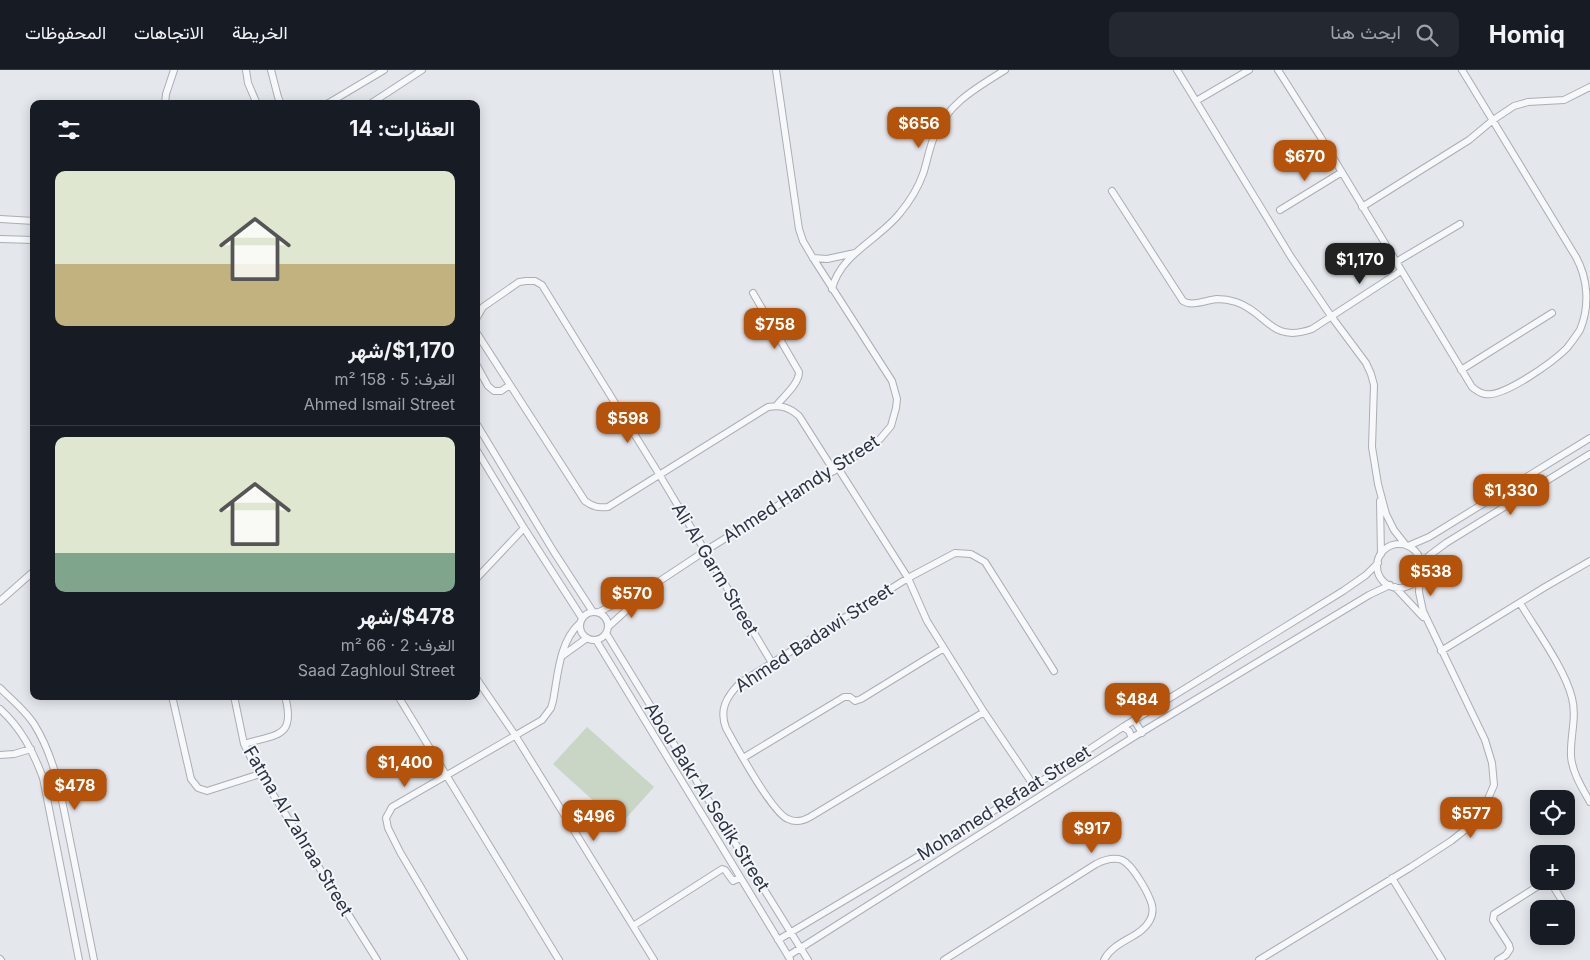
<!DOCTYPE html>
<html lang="ar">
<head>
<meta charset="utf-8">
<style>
  body { margin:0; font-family:Inter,Vazirmatn,sans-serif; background:#242831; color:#f1f3f6; direction:rtl; height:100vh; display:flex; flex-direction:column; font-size:19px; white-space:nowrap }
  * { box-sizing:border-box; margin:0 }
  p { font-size:16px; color:#9ea1a6 }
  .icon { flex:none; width:28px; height:28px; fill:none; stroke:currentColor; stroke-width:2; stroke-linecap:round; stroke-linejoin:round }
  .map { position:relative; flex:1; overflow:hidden; direction:ltr }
  .drawer { position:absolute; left:30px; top:30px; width:450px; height:600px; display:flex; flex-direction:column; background:#171b24; border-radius:10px; box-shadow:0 2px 12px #0003; direction:rtl }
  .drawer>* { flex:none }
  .controls { position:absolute; left:1530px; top:720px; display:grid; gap:10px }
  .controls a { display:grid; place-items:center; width:45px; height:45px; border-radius:10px; background:#171b24; box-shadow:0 2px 12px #0003; font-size:25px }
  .price { position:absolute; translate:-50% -42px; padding:0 11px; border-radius:10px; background:#b45309; color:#fff; font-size:16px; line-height:32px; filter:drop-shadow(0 1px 2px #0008) }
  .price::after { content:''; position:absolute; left:50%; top:30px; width:15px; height:11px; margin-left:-8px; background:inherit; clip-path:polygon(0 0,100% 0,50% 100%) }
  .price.active { background:#222; color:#fff }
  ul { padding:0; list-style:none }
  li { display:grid; align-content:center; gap:10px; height:265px; padding:0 25px }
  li+li { border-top:1px solid #363941 }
  li span { display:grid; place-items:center; height:155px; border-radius:10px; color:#555 }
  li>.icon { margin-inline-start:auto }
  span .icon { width:90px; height:90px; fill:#fffc; stroke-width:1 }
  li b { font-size:21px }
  h2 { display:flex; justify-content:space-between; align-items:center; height:60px; padding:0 25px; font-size:21px }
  header { display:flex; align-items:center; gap:30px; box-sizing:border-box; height:70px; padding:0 25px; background:#171b24; border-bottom:1px solid #363941 }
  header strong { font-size:24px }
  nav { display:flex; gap:28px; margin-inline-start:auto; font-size:18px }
  .search { width:350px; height:45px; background:#242831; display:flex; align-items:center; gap:12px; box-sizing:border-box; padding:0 18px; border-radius:10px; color:#9ea1a6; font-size:19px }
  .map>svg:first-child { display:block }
  .green { fill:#c9d6c5 }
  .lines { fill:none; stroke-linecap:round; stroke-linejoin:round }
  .minor-casing { stroke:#a9aeb7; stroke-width:8 }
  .minor { stroke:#f7f8fa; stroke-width:6 }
  .labels { text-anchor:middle; stroke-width:4; stroke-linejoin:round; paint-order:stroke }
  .street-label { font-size:18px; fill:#2b3445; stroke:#f4f6f9 }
</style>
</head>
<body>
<header>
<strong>Homiq</strong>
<div class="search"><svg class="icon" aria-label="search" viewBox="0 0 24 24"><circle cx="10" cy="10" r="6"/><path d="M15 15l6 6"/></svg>ابحث هنا</div>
<nav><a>الخريطة</a><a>الاتجاهات</a><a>المحفوظات</a></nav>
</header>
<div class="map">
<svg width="1590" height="890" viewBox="0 0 1590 890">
  <rect width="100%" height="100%" fill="#e4e7ec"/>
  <path class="green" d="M587,657L654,717L620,755L553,694Z"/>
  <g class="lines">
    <defs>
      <path id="minor" d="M246,0L248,13L257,34
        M271,0L278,27L281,34
        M1177,0L1291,187L1331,246L1366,293L1371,304L1374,315L1372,377L1378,414L1386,444L1394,460L1405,474
        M1278,0L1320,66L1472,317C1476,320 1479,323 1485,324C1503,328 1553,292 1567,278C1571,273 1576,266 1580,260C1590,236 1588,209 1576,187L1462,0
        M1196,31L1249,0
        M165,34L166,24L174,0
        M327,34L384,0
        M370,34L422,0
        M1112,121L1183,231C1192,237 1206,230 1217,229C1223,229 1230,230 1236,232C1267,242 1270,274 1312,259L1401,201
        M1362,137L1469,70L1493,50L1514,36L1528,32L1564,30L1590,17
        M1280,140L1342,102
        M0,149L34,151
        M0,169L34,170
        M813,188L827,189L855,183
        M1396,192L1460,154
        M832,219C840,184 880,169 900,143C910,131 918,118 923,104C927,92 929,79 934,67C947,34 976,18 1005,0
        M753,223L799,302C799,314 784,326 776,336
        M476,249L483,237L519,212L526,211H535L542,215L659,404L772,593
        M476,262L585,431C593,437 599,438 608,437L768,337C781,335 789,337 799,346L834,401
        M476,294L488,316L494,321H501L510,315
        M1461,300L1552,243
        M476,353L554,482L593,542
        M476,379L524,458L582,548
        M838,398L908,508L927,551L984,642L1034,716
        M1380,431L1381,484
        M1377 496a22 22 0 1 1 44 0a22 22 0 1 1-44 0Z
        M1408,476L1429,467L1590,368
        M1421,493L1430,485L1446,473L1590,384
        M476,509L524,458
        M1395,517L1423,547
        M0,531L34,501
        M1520,533C1536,560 1565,599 1572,628C1577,648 1570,666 1571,686C1572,702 1582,718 1590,732
        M599,542L617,533L637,526L705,481L838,398L880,369L891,356L896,338L897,329L892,311L813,188L803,171L799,159L776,0
        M580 556a14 14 0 1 1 28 0a14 14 0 1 1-28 0Z
        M608,557L630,537L637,526
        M606,563L699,715L808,890
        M596,570L790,889
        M1441,581L1545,517L1590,491
        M562,586L587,568
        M476,608L515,665L654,890
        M0,618C12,630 25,640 34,654C56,689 62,731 70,770C78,810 86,850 94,890
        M172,626L191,709L198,718L207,721L260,704
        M234,626L244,674L254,694L377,890
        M398,626L559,890
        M0,639C21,658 33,681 43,708L79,890
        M984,642L810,747C803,751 796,753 788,749C772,743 736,676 726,658C719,640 726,627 740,613L908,508L955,483L971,484L985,492L1054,601
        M1134,650L1142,663
        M1123,657L1129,661L1132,668
        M244,674C277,664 296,668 285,626
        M0,685L14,684L31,679
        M743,688L844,627H850L855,631L861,629L944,578
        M1392,808L1442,890
        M1550,811L1567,839
        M633,856L722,799L725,800L733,811L740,808
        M778,870L944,771L1034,716L1123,657L1343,521L1366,505L1378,493
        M788,886L1132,668L1369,525L1390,515
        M0,889L1,890
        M464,890L400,782L388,758L386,748L392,737L542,650L551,638L553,631C558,605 559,572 580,553
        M944,890L1096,794C1104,790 1113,787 1122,790C1133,795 1149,824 1152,835C1153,840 1153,845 1150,850C1141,868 1114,870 1104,890
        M1259,890L1411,797L1451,771L1470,756L1484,738L1494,715L1492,693L1485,670L1423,541L1419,522L1420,502
        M1498,890L1506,885L1510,879L1509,875L1493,850L1494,844L1546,811"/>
    </defs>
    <use href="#minor" class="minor-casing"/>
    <use href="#minor" class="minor"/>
  </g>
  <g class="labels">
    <g class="street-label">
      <text transform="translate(801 419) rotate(-33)" y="6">Ahmed Hamdy Street</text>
      <text transform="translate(715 499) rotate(59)" y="6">Ali Al Garm Street</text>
      <text transform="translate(814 568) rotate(-33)" y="6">Ahmed Badawi Street</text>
      <text transform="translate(707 727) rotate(58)" y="6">Abou Bakr Al Sedik Street</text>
      <text transform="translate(1004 733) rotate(-32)" y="6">Mohamed Refaat Street</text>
      <text transform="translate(298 761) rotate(59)" y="6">Fatma Al Zahraa Street</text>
    </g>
  </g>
</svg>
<div class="controls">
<a><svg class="icon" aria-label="locate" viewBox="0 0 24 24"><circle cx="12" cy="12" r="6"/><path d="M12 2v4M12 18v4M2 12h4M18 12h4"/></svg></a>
<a>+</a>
<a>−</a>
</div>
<b class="price" style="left:919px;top:79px">$656</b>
<b class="price" style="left:1305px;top:112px">$670</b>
<b class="price active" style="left:1360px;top:215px">$1,170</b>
<b class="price" style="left:775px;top:280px">$758</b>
<b class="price" style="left:628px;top:374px">$598</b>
<b class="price" style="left:1511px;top:446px">$1,330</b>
<b class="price" style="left:1431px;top:527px">$538</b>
<b class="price" style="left:632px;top:549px">$570</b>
<b class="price" style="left:1137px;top:655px">$484</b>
<b class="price" style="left:405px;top:718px">$1,400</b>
<b class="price" style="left:75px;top:741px">$478</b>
<b class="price" style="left:1471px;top:769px">$577</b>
<b class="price" style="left:594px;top:772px">$496</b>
<b class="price" style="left:1092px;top:784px">$917</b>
<section class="drawer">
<h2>العقارات: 14<svg class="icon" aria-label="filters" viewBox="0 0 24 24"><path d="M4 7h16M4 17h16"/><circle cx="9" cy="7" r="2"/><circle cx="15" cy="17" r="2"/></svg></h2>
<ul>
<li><span style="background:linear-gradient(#dfe7d0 60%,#c2b280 0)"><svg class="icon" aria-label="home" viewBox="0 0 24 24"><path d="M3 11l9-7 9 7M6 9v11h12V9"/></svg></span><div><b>$1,170/شهر</b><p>الغرف: 5 · 158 m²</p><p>Ahmed Ismail Street</p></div></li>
<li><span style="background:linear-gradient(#dfe7d0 75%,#7fa58c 0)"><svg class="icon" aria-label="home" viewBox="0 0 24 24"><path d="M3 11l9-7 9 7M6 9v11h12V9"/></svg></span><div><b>$478/شهر</b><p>الغرف: 2 · 66 m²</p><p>Saad Zaghloul Street</p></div></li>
</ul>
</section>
</div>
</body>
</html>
